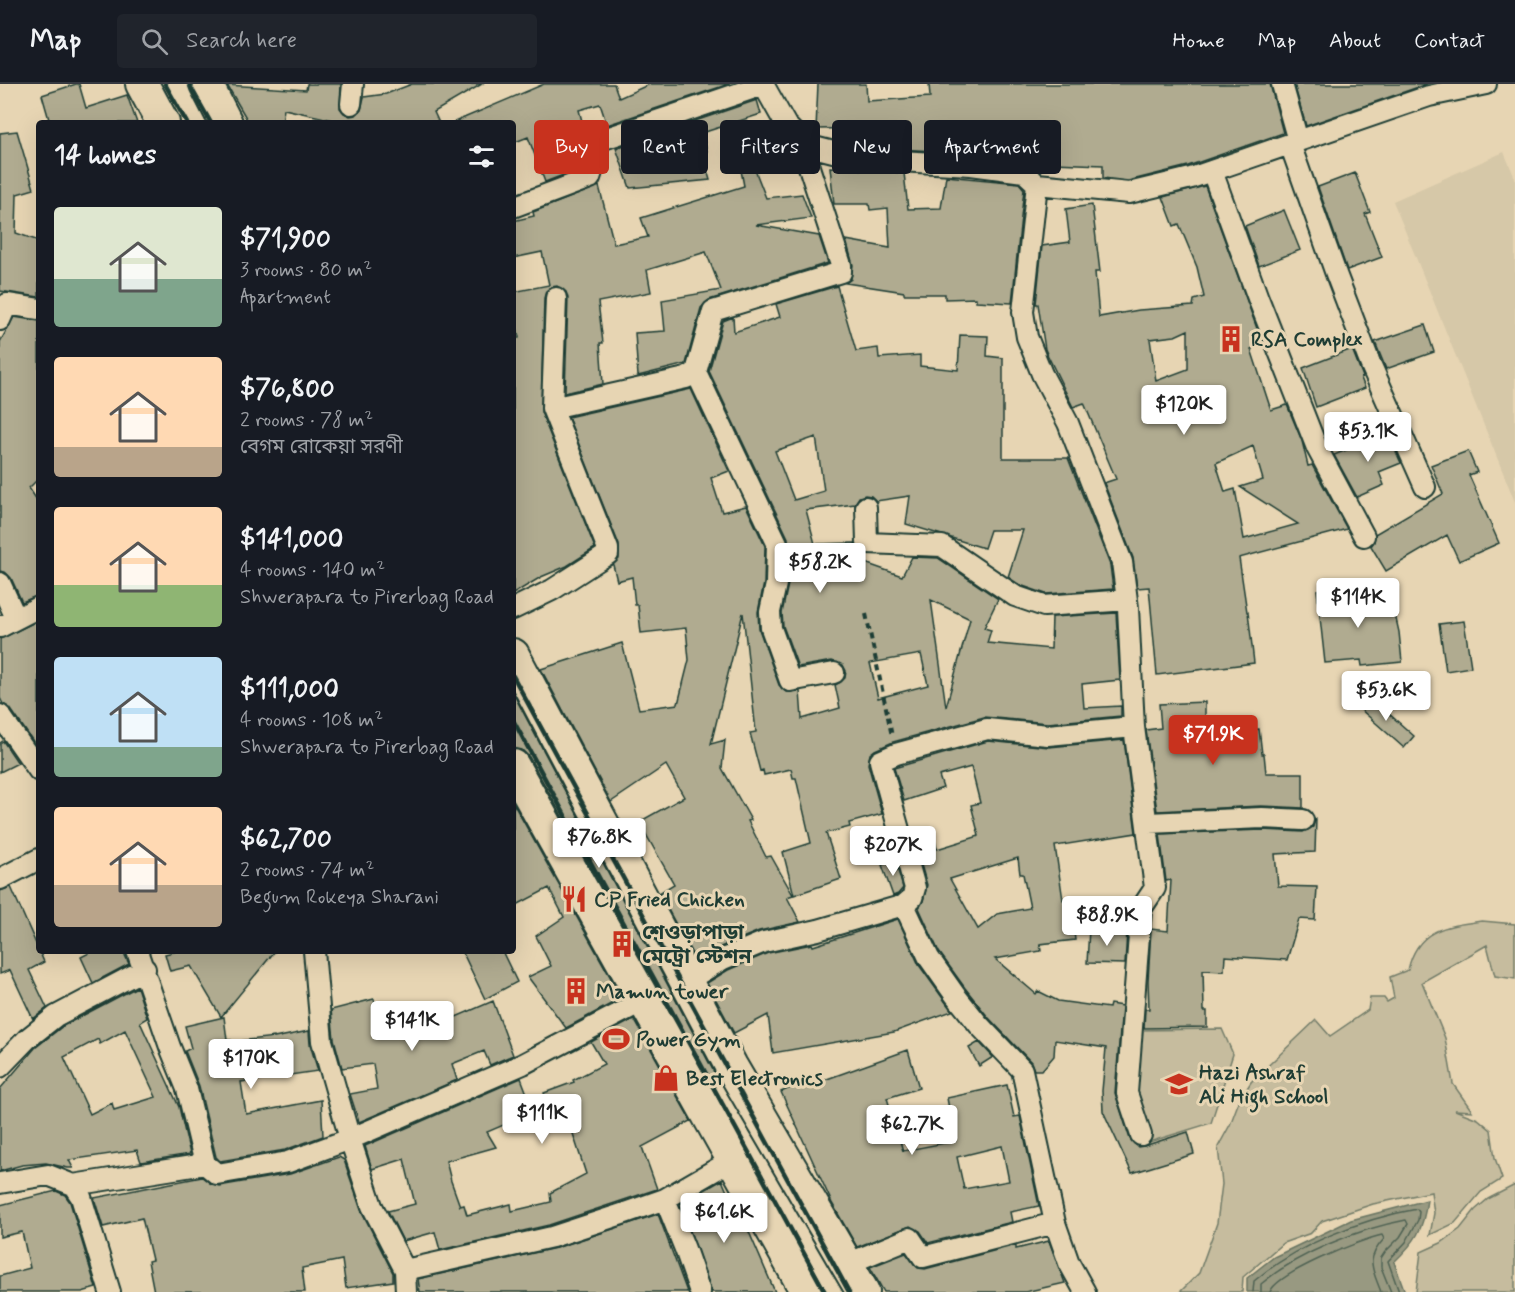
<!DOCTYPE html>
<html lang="en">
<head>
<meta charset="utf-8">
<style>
  body { margin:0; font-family:Mynerve,"Noto Sans Bengali",sans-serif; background:#20242c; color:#f1f3f6; height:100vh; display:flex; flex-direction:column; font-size:22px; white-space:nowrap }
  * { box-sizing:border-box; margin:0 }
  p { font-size:20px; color:#9ea1a6 }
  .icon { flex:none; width:33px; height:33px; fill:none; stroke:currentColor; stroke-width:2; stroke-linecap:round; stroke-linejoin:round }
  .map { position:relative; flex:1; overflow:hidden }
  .side { position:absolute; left:36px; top:36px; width:480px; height:834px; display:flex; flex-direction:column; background:#171b24; border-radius:6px; box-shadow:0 6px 24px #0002 }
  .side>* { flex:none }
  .guide { position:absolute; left:534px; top:36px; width:570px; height:54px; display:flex; gap:12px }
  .price { position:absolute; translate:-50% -51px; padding:0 14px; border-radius:6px; background:#fff; color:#222; font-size:20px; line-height:39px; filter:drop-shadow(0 2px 3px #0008) }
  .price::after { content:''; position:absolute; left:50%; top:36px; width:18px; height:14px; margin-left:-9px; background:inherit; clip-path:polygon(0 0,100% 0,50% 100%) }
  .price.active { background:#c8321e; color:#fff }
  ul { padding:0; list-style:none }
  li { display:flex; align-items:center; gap:18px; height:150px; padding:0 18px }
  li span { display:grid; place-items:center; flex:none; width:168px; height:120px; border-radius:6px; color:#555 }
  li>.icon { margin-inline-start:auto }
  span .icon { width:72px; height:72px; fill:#fffc; stroke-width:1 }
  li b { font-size:26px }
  h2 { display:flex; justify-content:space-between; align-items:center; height:72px; padding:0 18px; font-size:26px }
  .pill { padding:0 21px; border-radius:6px; background:#171b24; box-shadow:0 6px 24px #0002; font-size:21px; line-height:54px }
  .pill.active { background:#c8321e; color:#fff }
  header { display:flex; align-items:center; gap:36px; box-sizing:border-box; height:84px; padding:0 30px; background:#171b24; border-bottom:2px solid #363941 }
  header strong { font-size:28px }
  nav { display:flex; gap:33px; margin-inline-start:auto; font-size:21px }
  .search { width:420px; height:54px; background:#20242c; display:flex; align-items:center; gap:15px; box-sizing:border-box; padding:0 21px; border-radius:6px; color:#9ea1a6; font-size:22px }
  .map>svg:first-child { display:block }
  .built { fill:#d6c8a8 }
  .green { fill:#c6bc9e; stroke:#727c69; stroke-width:1.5 }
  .water { fill:#989981; stroke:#687462; stroke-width:1.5 }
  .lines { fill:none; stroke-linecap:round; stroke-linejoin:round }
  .shore { stroke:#4f6253; stroke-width:1.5 }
  .building { fill:#b0ab90; stroke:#1f3d34; stroke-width:1.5; fill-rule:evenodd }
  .minor-casing { stroke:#1f3d34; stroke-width:24 }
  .primary-casing { stroke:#1f3d34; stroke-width:36 }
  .path { stroke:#1f3d34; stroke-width:4; stroke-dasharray:6 4.5; stroke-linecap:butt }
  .minor { stroke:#e7d5b3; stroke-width:20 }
  .primary { stroke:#e7d5b3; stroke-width:32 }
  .rail { stroke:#1f3d34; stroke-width:4.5 }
  .labels { text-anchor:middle; stroke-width:6; stroke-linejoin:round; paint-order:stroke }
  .poi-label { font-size:21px; font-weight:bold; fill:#1f3d34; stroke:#e7d5b3; text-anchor:start }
</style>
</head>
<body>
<header>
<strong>Map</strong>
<div class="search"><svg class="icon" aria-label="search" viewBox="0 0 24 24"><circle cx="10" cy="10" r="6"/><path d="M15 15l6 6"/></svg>Search here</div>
<nav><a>Home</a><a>Map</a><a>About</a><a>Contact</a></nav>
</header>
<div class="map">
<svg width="1515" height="1208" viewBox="0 0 1515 1208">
  <rect width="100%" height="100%" fill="#e7d5b3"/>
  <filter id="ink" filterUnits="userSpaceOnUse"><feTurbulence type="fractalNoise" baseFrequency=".0167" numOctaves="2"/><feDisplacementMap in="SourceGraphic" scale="12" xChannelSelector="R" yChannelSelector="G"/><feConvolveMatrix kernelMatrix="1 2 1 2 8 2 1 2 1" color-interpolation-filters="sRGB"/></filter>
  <g filter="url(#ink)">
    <path class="built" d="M1504,68L1515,94V418L1393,117Z"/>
    <path class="green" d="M1482,837L1515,840V895L1495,892L1487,861L1422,898L1445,954L1453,1000L1472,1027L1455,1026L1478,1035L1491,1046L1495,1074L1502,1095L1481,1108L1455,1139L1430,1151L1434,1129L1431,1108L1373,1120L1322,1137L1311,1149L1283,1159L1243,1193L1242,1208H1180L1199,1189L1217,1139L1222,1100L1218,1063L1230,1041L1239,1017L1251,998L1316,936L1330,952L1368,926L1370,914H1384L1387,918L1394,914L1390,893L1408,886C1417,845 1445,842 1482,837Z
      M1222,945L1233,970L1211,1039L1149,1058L1133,996L1137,946Z
      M1515,1101V1208H1416L1421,1168L1441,1159L1460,1145L1475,1126L1488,1115Z"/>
    <path class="water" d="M1427,1116C1423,1147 1416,1157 1394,1178L1405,1208H1247V1194L1274,1173L1351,1136Z"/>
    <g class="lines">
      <path class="shore" d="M1253,1208L1254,1197C1298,1160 1361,1135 1417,1125L1419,1128L1418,1136L1406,1158L1388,1177L1399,1208
        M1261,1208V1200C1298,1169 1358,1145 1406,1136L1408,1140L1400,1153L1385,1168L1381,1174V1183L1391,1208
        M1270,1208C1277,1189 1360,1156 1382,1151L1384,1155C1365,1176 1372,1184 1381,1208"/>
    </g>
    <path class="building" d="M76,0H79L86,24L127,11L137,39H50L42,11Z
      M307,0H341L340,24L344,29L350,32L356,31L361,26L364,13L386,10L412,0H482L434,28L439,39H347L284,25L282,39H249L227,1L306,6Z
      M544,0H614L619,14L650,0H729L607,41L600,20L579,26L586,52L578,65L577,72L579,85L545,98L528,53L513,59V39H452Z
      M818,0H866L867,17L930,13L929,0H1270L1283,49L1188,82L1128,97L1103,94V81L1029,78L972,69L879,64L877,44L816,45Z
      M1294,0H1427L1306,42Z
      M757,16L761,30L702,49L707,67L702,69L710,96L630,104L616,64Z
      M17,47L34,105L17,110L16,149L39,157V213L0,207V49Z
      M744,58L766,114L802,110L811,134L756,141L819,152L828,179L709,216L701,224L686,280L638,292L635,249L665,247L662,216L721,206L706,168L647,186L651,208L598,218L603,259H600L603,300L565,309L568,214L566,208L557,202L551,203L546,207L544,214L541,328L595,464L567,482L541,493L513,510V255L519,254L513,222V208L549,201L542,168L513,174V137L534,132L533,128L599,102L614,160L648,153L641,134L744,102L736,60Z
      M830,83L904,89L908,125L941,124L946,92L1019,99L1024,105L1012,219L976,217V214L945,215V210H904V208L846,199L851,195L853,181L846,156L890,164L888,124L870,126L869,120H834Z
      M1355,89L1370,128L1365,130L1382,173L1347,186L1318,103Z
      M1205,102L1263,261L1251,265L1271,326L1287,321L1302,357L1308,382L1312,381L1347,445L1239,474L1247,528H1248L1254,579L1157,591L1149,503L1137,504L1133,474L1104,399L1116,395L1084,319L1073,323L1048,272L1045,265L1038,220H1036L1042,162L1070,158L1066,125L1092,121L1100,188H1095L1099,233L1139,226L1193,222L1194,216L1204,213L1197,183L1179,140L1174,142L1163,113ZM1188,246V285L1156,297L1150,255L1175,252ZM1253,362L1263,396L1240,403L1298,440L1244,455L1235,405L1225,408L1216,379Z
      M1284,126L1300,166L1259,182L1245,142Z
      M837,202L856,267L878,264L879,274L920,271V282L958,286L960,251L988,252L987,272L1003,274V374H1068L1110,481L1113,505L1046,510L1020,501L1008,493L1023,446H990L984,464L906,440L910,412L876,417L871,412L865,411L859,413L855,420L806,426L815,460L855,459L857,465L866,471L865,479L902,492L912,473L938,474L998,515L984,544L991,546L987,559L1051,565L1052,533L1116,529L1120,596L1082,600L1084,624L1121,622V632L1048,639L984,633L893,658L875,666L870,670L868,680L882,730L849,739L850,743L826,749L841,795L794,811L783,768L811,759L796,694H793L791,685L764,691L763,686L760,687L750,649L756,648L743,529L711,660L725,656L722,684L751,736L748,737L766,773L771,772L793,811L787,813L800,838L759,847L718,864L696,877L659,809L674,800L639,738L684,713L666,681L611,718L541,585L622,559L639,625L678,620L689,576L686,544L641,549L638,521H635L632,493L617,497L613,481L619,475V461L568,333L691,305L729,387L711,394L722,428L746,422L765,462L764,499L758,528L759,545L779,601L786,608L800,607L802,635L840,624L835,601L841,598L845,594L846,587L843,581L832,577L798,583L783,542L782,529L788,500V454L709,287L723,237L733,233L734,248L780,233L776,220ZM816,353L824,407L794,416L775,367ZM931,516L970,535L946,623ZM921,570L928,601L878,614L870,579Z
      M14,233L39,237V394L29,404L39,419V511L22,518L11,494L6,489L0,487V258Z
      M1425,241L1434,268L1386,285L1375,258Z
      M1352,265L1363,293L1361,294L1365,304L1316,323L1303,284Z
      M1386,345L1401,379L1379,388L1384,401L1357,413L1334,371L1375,354L1373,350Z
      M1468,367L1477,388L1469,391L1499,459L1459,477L1447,451L1386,487L1371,462L1374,458L1375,450L1443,410L1431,381Z
      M1350,502L1352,522L1391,513L1399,548L1402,578L1362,582L1361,576L1325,579L1317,506Z
      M39,536V666L10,624L3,620L0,614V555Z
      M1464,537L1471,583L1446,587L1439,540Z
      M513,609L715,990L708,994L529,673L522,666L513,664Z
      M1369,612L1414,652L1404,664L1359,624Z
      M1205,618V648L1259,645L1262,670H1264L1266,689H1303V724L1261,722L1157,727L1146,646L1161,644L1159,620Z
      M1124,656L1136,749L1055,762L1063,816L1070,815L1075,856L1040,860L1041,867L995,875L1036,910L1038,907L1058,917L1109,924L1110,920L1122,922L1115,1009L1130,1055L1138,1063L1144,1062L1188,1048L1194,1070L1132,1089L1103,1027L1102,1007L1106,964L1055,956L1054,972L1042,986H1034L1031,978L988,933L965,904L939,868L919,824L923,817L927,801L916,764L935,757L937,765L979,752L971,721L980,719L971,683L939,692L943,704L904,717L894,684L988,657L1049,663ZM1018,774L1020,790H1023L1030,824L997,830L978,845L950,795Z
      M3,657L18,679L0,688V659Z
      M513,719L622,914L566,944L528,893L551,882L536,852L564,833L549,804L513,823Z
      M1315,735H1316L1315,768L1275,770L1278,802L1317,803L1315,836L1299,835L1287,876L1225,872L1224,887L1203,886L1204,927H1207V943L1144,944L1145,925H1149L1148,897L1151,845L1168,847L1171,796L1166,797L1160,750L1262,746L1303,748L1313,743Z
      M895,776L903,804L898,810L893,812L882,781Z
      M11,803L44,878L29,886L47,924L33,935L10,886L0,890V807Z
      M898,835L919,881L952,927L894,948L773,969L768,931L734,949L707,899L728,886L768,869L812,860L813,862Z
      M1089,845L1127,847L1125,880L1087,879Z
      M93,867H123L129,880L93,899L81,873Z
      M177,867H275L221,933L191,882L170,887L165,870Z
      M462,867H502L517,898L485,915Z
      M137,903L147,934L140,938L179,1023L190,1070L141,1078L137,1066L69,1076L73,1084H68L46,1079L22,1081L0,1087V1005L35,964L63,942ZM125,946L156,1013L114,1026L112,1019L90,1030L64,973L98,955L100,960Z
      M374,915L382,950L425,935L428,945L493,917L513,971L490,981L484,967L452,980L457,996L359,1038L350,1010L377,1005L373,980L342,984L334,955L331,926Z
      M224,933L227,956H231V958L274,953V954L309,947L310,960L318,987L241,998L246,1030L321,1016L323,1052L285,1066L220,1077L216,1073L199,1002L185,967L191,964L185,942Z
      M634,935L691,1037L642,1063L657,1105L549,1141L440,1166L435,1148L403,1157L388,1127L415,1120L404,1075L372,1085L365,1062L521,994L534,1028L487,1048L496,1063L446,1077L451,1097L460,1122L464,1121L467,1131L511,1120L512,1127L551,1118L550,1109L586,1090L567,1031L553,1038L544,1009L574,998L573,996L604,980L591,958Z
      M979,958L993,973L979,982L969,964Z
      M908,966L919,1004L887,1014L903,1067L955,1057L947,1014L1007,1001L1014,1033L1020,1032L1039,1122L1010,1128L1012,1138L928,1159L920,1147L910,1142L857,1163L832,1119L781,1008L811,995L813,1000ZM1002,1062L1009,1097L964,1105L957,1073Z
      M339,1073L344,1076L361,1126L393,1189V1197L346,1204L342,1176L302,1184L305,1208H154L148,1177L152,1176L142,1134L103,1143L94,1114L202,1093L210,1099L219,1102L290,1090Z
      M722,1096L742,1143L746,1141L775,1208H712L680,1120Z
      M56,1107L65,1111L70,1118L96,1204L82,1208H0V1192L30,1184L22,1148L0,1153V1121Z
      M658,1130L687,1208H420L418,1195L556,1164Z
      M1049,1157L1065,1199L1025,1208H884L870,1183L906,1169L914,1180L918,1184L925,1185L1016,1161V1165Z"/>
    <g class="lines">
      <defs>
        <path id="minor" d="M763,0L786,41L806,61L849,72L881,76L971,81L1024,88L1037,100L1129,109L1191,94L1429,12L1486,0
          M1282,0L1298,57
          M351,20L353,0
          M1290,60L1336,190L1370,279L1425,403
          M1212,87L1258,214L1317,364L1364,452
          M513,123L590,94L592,88L589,70L595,60L601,56L763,1
          M0,236L7,220L39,225
          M696,288L777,459L776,500L770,528L771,544L790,597L834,589
          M552,324L556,214
          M866,423L867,459L942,462L1015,512L1044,522L1127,516
          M0,499L16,534
          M513,525L552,506L608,470V465L552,324L686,294L696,288L713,227L841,188V181L809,83L806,61
          M0,543L39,523
          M0,631L39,687
          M1134,643L1155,804L1141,825L1127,1009L1141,1051
          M1148,739L1262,734L1303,736
          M0,795L39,775
          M904,821L929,874L955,911L979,941L1022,986L1055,1139L1069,1179L1085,1208
          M137,867L170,963L187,1005L205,1080
          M314,867L322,957L350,1055L372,1122L405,1186L406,1208
          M687,897L723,875L764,858L818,846L904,821L912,814L915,804L880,677L896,670L987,645L1048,651L1134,643L1128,524L1122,478L1068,339L1042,290L1027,253L1023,228L1037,100
          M0,983L27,955L56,932L145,885
          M0,1099L48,1091L73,1101L205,1080L217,1090L288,1078L350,1055L523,980L645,916
          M73,1101L81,1113L110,1208
          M665,1115L685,1165L700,1208
          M847,1180L910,1154L923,1173L1055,1139
          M405,1186L552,1153L622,1130L665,1115L734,1075"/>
        <path id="primary" d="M142,0L163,39
          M206,0L226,39
          M513,571L731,982L863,1208
          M513,682L807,1208"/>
      </defs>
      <use href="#minor" class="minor-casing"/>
      <use href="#primary" class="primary-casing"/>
      <path class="path" d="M866,530L892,652"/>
      <use href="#minor" class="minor"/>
      <use href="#primary" class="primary"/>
      <path class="rail" d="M165,0L187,39
        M189,0L211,39
        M513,592L849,1208
        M513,636L825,1208"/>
    </g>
  </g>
  <defs>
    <symbol id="building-bare" viewBox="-9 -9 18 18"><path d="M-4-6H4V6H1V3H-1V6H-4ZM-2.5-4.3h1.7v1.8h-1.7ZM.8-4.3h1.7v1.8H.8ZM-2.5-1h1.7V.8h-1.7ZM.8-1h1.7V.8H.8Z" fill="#c8321e" stroke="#e7d5b3" stroke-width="2.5" paint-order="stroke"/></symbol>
    <symbol id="restaurant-bare" viewBox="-9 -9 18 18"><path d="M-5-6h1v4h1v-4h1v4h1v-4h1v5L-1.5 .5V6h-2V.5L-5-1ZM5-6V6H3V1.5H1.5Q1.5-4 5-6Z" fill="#c8321e" stroke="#e7d5b3" stroke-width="2.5" paint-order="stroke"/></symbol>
    <symbol id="stadium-bare" viewBox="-9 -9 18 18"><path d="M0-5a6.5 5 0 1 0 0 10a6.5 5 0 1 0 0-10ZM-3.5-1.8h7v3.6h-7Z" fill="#c8321e" stroke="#e7d5b3" stroke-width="2.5" paint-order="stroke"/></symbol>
    <symbol id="shop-bare" viewBox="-9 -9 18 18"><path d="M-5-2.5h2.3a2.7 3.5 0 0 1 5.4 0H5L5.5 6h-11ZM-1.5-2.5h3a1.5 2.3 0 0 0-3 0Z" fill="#c8321e" stroke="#e7d5b3" stroke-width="2.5" paint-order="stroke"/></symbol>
    <symbol id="school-bare" viewBox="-9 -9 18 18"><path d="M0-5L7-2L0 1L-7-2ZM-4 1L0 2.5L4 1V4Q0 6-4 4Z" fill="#c8321e" stroke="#e7d5b3" stroke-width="2.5" paint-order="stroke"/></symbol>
  </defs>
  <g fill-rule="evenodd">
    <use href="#building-bare" x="1212" y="236" width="38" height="38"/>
    <use href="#restaurant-bare" x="555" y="796" width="38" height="38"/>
    <use href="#building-bare" x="603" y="841" width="38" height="38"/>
    <use href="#building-bare" x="557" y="888" width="38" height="38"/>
    <use href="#stadium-bare" x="597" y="936" width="38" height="38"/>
    <use href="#shop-bare" x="647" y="975" width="38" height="38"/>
    <use href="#school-bare" x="1160" y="981" width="38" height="38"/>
  </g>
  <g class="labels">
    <g class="poi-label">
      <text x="1251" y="262">RSA Complex</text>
      <text x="594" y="822">CP Fried Chicken</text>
      <text x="642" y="855">শেওড়াপাড়া<tspan x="642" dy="24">মেট্রো স্টেশন</tspan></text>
      <text x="596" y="914">Mamun tower</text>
      <text x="636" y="962">Power Gym</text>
      <text x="1199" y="995">Hazi Ashraf<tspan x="1199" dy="24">Ali High School</tspan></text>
      <text x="686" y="1001">Best Electronics</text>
    </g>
  </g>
</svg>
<b class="price" style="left:1184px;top:352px">$120K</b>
<b class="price" style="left:1368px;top:379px">$53.1K</b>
<b class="price" style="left:820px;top:510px">$58.2K</b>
<b class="price" style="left:1358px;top:545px">$114K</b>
<b class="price" style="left:1386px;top:638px">$53.6K</b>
<b class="price active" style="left:1213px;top:682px">$71.9K</b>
<b class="price" style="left:599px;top:785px">$76.8K</b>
<b class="price" style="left:893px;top:793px">$207K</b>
<b class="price" style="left:1107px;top:863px">$88.9K</b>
<b class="price" style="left:412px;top:968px">$141K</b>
<b class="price" style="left:251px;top:1006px">$170K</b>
<b class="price" style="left:542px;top:1061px">$111K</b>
<b class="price" style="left:912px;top:1072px">$62.7K</b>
<b class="price" style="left:724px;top:1160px">$61.6K</b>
<div class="guide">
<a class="pill active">Buy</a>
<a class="pill">Rent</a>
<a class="pill">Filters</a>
<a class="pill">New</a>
<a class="pill">Apartment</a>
</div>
<section class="side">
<h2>14 homes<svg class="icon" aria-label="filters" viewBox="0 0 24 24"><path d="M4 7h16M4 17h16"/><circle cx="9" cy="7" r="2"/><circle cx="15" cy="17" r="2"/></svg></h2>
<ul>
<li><span style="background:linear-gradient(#dfe7d0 60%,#7fa58c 0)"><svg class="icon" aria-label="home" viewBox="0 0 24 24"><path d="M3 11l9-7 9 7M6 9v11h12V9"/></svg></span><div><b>$71,900</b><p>3 rooms · 80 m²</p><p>Apartment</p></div></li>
<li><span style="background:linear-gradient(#ffd9b3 75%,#b9a48a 0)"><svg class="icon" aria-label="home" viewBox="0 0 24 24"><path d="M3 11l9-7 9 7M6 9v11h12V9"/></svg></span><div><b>$76,800</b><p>2 rooms · 78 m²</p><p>বেগম রোকেয়া সরণী</p></div></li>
<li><span style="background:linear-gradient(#ffd9b3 65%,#8fb573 0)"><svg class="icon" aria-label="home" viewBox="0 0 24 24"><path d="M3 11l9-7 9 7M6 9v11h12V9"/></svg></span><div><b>$141,000</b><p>4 rooms · 140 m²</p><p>Shwerapara to Pirerbag Road</p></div></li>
<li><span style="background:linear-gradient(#bfe0f5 75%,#7fa58c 0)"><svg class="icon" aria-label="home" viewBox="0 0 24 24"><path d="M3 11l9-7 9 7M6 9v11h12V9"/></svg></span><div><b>$111,000</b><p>4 rooms · 108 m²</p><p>Shwerapara to Pirerbag Road</p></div></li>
<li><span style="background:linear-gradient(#ffd9b3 65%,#b9a48a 0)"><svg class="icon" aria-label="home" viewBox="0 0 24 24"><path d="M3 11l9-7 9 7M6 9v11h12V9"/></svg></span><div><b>$62,700</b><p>2 rooms · 74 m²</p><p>Begum Rokeya Sharani</p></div></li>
</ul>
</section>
</div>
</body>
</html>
